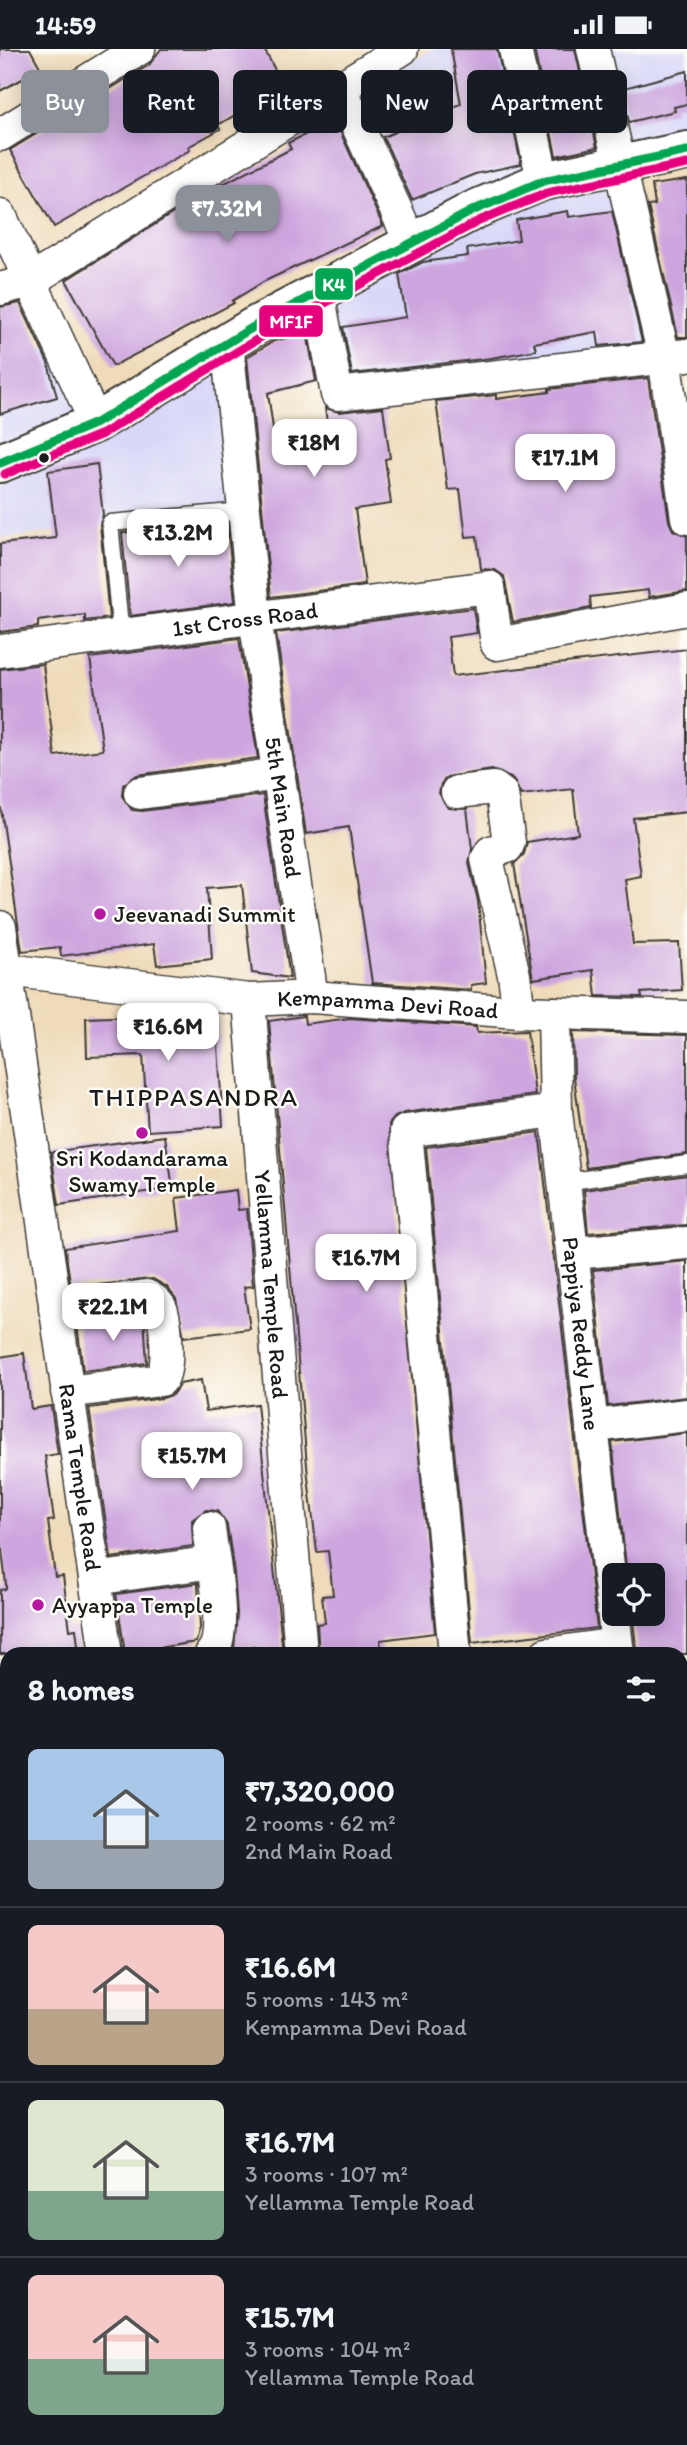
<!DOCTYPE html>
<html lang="en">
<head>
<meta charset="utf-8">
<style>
  body { margin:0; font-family:Itim,sans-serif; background:#20242c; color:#f1f3f6; height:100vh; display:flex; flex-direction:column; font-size:26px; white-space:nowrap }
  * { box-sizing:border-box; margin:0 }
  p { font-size:23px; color:#9ea1a6 }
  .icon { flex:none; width:38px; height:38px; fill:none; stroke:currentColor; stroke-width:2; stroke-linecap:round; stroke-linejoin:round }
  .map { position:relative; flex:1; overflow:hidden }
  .drawer { position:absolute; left:0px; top:1598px; width:688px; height:800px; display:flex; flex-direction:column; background:#171b24; border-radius:21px 21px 0 0; box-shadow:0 4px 18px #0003 }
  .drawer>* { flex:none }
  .guide { position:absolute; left:21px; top:21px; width:646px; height:63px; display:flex; gap:14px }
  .fabs { position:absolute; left:602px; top:1514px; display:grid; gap:14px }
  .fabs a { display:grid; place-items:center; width:63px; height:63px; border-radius:10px; background:#171b24; box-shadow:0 4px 18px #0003; font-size:35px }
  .price { position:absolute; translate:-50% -60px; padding:0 16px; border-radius:14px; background:#fff; color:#222; font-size:23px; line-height:46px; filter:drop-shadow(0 2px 4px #0008) }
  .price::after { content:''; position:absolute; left:50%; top:42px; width:21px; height:16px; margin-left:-10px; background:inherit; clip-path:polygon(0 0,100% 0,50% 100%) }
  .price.active { background:#8c9099; color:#fff }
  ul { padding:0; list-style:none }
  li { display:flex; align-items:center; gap:21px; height:175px; padding:0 28px }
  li+li { border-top:2px solid #363941 }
  li span { display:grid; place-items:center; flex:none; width:196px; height:140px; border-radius:10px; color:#555 }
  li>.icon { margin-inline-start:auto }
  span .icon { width:84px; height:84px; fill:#fffc; stroke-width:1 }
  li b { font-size:30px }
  h2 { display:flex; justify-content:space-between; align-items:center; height:84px; padding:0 28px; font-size:30px }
  .tag { padding:0 24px; border-radius:10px; background:#171b24; box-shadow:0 4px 18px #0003; font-size:24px; line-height:63px }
  .tag.active { background:#8c9099; color:#fff }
  .status { display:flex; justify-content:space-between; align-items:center; height:49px; padding:0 35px; background:#171b24; direction:ltr }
  .status svg { height:19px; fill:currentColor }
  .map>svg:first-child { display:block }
  .built { fill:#d8d7f8 }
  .industrial { fill:#bfc2dd }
  .building { fill:#cea6df }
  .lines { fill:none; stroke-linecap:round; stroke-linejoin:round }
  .service-casing { stroke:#3c3934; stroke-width:19 }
  .minor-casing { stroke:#3c3934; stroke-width:35 }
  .tertiary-casing { stroke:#3c3934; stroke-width:42 }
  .service { stroke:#fff; stroke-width:16 }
  .minor { stroke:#fff; stroke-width:32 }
  .tertiary { stroke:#fff; stroke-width:38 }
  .bus-1-casing { stroke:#fdfcf7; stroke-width:14 }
  .bus-2-casing { stroke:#fdfcf7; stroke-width:14 }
  .bus-1 { stroke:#00a651; stroke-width:9 }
  .bus-2 { stroke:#e5007d; stroke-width:9 }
  .bus-dot { fill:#1c1c1c; stroke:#fdfcf7; stroke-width:2.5 }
  .poi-dot { fill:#b5179e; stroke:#fdfcf7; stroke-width:2.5 }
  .labels { text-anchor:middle; stroke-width:5; stroke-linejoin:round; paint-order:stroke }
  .street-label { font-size:23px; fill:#1c1c1c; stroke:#fdfcf7 }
  .poi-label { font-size:23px; fill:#1c1c1c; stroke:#fdfcf7; text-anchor:start }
  .quarter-label { font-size:26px; letter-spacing:2px; fill:#1c1c1c; stroke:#fdfcf7 }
  .line-badge { stroke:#fdfcf7; stroke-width:2.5 }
  .badge-label { font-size:19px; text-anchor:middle; font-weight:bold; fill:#fff }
</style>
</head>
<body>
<div class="status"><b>14:59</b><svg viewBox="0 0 49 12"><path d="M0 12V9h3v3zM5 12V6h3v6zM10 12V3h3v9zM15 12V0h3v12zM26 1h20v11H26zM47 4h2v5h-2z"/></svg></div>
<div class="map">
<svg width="687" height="2396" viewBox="0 0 687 2396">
  <rect width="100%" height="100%" fill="#fdfcf7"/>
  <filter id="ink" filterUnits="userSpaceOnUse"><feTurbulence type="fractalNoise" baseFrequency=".0143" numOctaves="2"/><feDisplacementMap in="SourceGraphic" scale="14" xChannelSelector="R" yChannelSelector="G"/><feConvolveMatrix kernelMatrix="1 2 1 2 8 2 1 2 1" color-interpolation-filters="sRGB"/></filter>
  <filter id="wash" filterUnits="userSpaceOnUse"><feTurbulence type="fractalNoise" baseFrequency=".00686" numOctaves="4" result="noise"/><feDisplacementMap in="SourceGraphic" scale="28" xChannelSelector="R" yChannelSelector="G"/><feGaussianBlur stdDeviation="1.57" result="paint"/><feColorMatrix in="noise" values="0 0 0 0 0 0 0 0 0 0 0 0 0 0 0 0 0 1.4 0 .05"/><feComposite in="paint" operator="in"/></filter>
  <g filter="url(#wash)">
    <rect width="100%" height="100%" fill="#efdbba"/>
    <path class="built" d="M432,0H508L535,126L415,183L354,47Z
      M599,0H687V88L623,103Z
      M617,126L653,304L341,339L328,247L478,169Z
      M54,296L87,369L0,403V310Z
      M223,314L237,458L0,490V436L112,389L129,377L121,364Z"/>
    <path class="industrial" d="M681,2119L687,2158V2396H0V2349L7,2342V2390H681Z"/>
    <g id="blocks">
      <path class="building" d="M0,0H30L41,20L0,42Z
        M161,0H264L284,38L218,76L220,80L188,98L190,101L54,178L10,101L149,16Z
        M451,0H497L521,115L475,125L412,151L383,88L461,55Z
        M534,0H575L597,98L556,107Z
        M687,22V55L674,58L675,62L629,73L621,40Z
        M335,71L383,177L265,232L232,252L234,254L113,317L66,231L207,143L291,100L288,94Z
        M687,131V288H678L648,157L655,156L652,136Z
        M568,162L569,168L612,162L642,293L599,297L597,283L534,294L536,301L491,309L352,325L343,278L406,268L399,225L423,213L468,207L467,200L519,191L516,171Z
        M20,254L48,314L57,348L0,365V258Z
        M307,284L316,332L268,344L274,387L328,380L325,359L339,363L383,358L390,409L385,410L391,455L355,460L365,536L271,548L247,308L274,292Z
        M648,329L669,472L673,481L687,487V542L649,548L648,541L590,548L591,559L513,573L504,527L495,521L481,520L477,487L466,488L460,440L448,441L436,352L496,346V350L549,343V340Z
        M97,415L103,466L100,475L109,569L85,572V566L38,572V578L0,583V495L56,489L48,422Z
        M227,474L235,553L130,567L122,484Z
        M473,559L477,584L448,588L453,627L687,600V763L633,769L641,827L625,830L633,895L679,894L682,941L641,944L642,948L596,947L593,921L533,930L514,815L524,805L527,793L578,785L573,740L521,746L513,730L492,721L447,728L441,735L439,744L449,759L467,760L472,800L469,814L478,852L486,934L471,936V941L372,934L349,778L306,785L276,584Z
        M239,589L258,709L137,726L123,736L122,747L132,761L142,762L263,746L290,929L252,924L242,836L207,839L212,910L157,916L154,895L61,907L60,898L22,902L0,753V620L43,615L55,707L103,701L90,609Z
        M156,958L216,965L223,1077L148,1082L143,1006L87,1008L86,969L140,967V959Z
        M304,967L305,975L350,969L476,978L477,984L527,982L535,1046L404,1064L395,1068L389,1075L435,1584L380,1591L382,1605H319L317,1575L325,1574L322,1547L333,1546L328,1502L317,1503L308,1428L269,972Z
        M573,983L687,986V1105L586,1119L574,1028Z
        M539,1083L597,1579L472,1594L426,1098Z
        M165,1087L173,1139L59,1156L51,1103Z
        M687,1126V1176L588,1184L584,1141Z
        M236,1141L238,1161L247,1160L253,1237L244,1238L250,1280L184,1288L176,1250L167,1238L153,1230L71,1239L65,1199L180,1182L176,1149Z
        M687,1212V1348L608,1357L593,1221Z
        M144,1267L147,1314L83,1322L77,1275Z
        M24,1304L31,1360L51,1357L58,1405L45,1407L54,1471L48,1472L55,1528L63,1527L70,1581L76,1580L79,1605H0V1541L6,1540V1535L0,1485V1308Z
        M201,1331L206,1362L257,1355L283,1605H255L254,1598L234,1601L237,1564L234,1523L227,1476L217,1462L206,1461L192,1471L193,1497L111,1509L89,1359L163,1349L172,1346L180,1335Z
        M687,1384V1605H637L632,1564H653V1526H627L612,1393Z
        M198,1534L200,1579L196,1593L125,1604L116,1545Z"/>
    </g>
  </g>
  <g filter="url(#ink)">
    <use href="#blocks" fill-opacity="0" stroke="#3c3934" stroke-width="2"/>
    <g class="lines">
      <defs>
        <path id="service" d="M121,587L110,474L243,462
          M565,1133L687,1115
          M681,2264H687"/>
        <g id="minor">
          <path d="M515,0L543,132"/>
          <path d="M593,0L664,308L687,469"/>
          <path d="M340,38L411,194"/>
          <path d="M0,86L139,0"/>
          <path d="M0,166L96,374"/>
          <path d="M0,240L30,232L402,0"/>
          <path d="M318,243L337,345L687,306"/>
          <path id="s1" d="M227,293L255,569L312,948"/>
          <path id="s2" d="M0,602L489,538L497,595L687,560"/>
          <path d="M457,743L494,739L502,745L509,793L507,798L491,803L487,810L514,926L519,963"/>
          <path d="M140,744L279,725"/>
          <path id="s3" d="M0,878L106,1605"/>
          <path id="s4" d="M0,920L249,951L312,948L519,963L687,968"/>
          <path id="s5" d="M249,951L301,1605"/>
          <path id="s6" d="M554,964L556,1062L618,1605"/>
          <path d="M573,1204L687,1194"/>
          <path d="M55,1260L146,1247C153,1250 159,1254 162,1262C166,1276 170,1321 161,1331L67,1343"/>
          <path d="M594,1377L687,1366"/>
          <path d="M209,1479C212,1506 229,1586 211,1605"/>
          <path d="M95,1530L213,1513"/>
          <path d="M455,1605L406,1082L556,1062"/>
          <path d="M546,1605L616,1595"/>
          <path d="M681,1638L687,1637"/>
          <path d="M0,1705L7,1704"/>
          <path d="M0,1987L7,1986"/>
          <path d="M681,2043L687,2090"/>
          <path d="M0,2083L7,2131"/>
          <path d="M0,2200L7,2194"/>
        </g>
        <path id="tertiary" d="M0,414L96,374L255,277L474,161L543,132L687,102"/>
      </defs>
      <use href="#service" class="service-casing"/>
      <use href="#minor" class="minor-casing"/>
      <use href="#tertiary" class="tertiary-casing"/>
      <use href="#service" class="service"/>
      <use href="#minor" class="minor"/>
      <use href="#tertiary" class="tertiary"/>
      <defs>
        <path id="bus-1" d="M0,414L96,374L255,277L474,161L543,132L687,102"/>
        <path id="bus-2" d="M5,425L102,385L261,288L479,172L547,144L687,115"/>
      </defs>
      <use href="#bus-1" class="bus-1-casing"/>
      <use href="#bus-2" class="bus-2-casing"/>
      <use href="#bus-1" class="bus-1"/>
      <use href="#bus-2" class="bus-2"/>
    </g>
  </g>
  <circle class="bus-dot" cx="44" cy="409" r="6"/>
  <g class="poi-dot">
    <circle cx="100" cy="865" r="7"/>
    <circle cx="142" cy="1084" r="7"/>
    <circle cx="38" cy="1556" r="7"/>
  </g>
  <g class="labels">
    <g class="street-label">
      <text dy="8" stroke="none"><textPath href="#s2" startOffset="247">1st Cross Road</textPath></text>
      <text dy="8" stroke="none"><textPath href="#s1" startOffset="469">5th Main Road</textPath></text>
      <text dy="8" stroke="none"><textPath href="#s4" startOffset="390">Kempamma Devi Road</textPath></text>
      <text dy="8" stroke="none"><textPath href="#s5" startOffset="285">Yellamma Temple Road</textPath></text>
      <text dy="8" stroke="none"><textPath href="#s6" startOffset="322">Pappiya Reddy Lane</textPath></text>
      <text dy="8" stroke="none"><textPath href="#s3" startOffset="556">Rama Temple Road</textPath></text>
    </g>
    <g class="poi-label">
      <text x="114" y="873">Jeevanadi Summit</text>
      <text x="142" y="1117" text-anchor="middle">Sri Kodandarama<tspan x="142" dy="26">Swamy Temple</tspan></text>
      <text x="52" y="1564">Ayyappa Temple</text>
    </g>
    <g class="quarter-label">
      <text x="194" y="1057">THIPPASANDRA</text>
    </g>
  </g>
  <g class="line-badge">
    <rect x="314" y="218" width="40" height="34" rx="7" fill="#00a651"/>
    <rect x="258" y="255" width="66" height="34" rx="7" fill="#e5007d"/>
  </g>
  <g class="badge-label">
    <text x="334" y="242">K4</text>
    <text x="291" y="279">MF1F</text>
  </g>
</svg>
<div class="fabs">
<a><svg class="icon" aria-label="locate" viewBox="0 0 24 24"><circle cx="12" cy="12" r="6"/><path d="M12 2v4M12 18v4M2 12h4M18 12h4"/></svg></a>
</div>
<b class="price active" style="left:227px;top:196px">₹7.32M</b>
<b class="price" style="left:314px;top:430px">₹18M</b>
<b class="price" style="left:565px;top:445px">₹17.1M</b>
<b class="price" style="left:178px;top:520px">₹13.2M</b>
<b class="price" style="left:168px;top:1014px">₹16.6M</b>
<b class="price" style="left:366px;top:1245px">₹16.7M</b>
<b class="price" style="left:113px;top:1294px">₹22.1M</b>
<b class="price" style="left:192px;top:1443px">₹15.7M</b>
<div class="guide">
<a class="tag active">Buy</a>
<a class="tag">Rent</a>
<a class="tag">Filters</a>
<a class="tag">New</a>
<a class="tag">Apartment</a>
</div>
<section class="drawer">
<h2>8 homes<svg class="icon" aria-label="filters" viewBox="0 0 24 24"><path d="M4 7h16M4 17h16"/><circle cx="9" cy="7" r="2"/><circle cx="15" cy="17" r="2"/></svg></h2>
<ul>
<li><span style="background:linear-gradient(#a9c7e8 65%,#9aa5b1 0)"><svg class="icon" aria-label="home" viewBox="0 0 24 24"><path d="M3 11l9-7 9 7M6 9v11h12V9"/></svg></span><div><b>₹7,320,000</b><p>2 rooms · 62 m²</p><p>2nd Main Road</p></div></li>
<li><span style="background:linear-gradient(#f6c9c9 60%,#b9a48a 0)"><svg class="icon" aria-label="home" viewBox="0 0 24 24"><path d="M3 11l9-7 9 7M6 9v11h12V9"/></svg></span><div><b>₹16.6M</b><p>5 rooms · 143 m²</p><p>Kempamma Devi Road</p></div></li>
<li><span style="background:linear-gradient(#dfe7d0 65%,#7fa58c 0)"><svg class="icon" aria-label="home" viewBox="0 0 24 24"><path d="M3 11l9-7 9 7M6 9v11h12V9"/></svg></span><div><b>₹16.7M</b><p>3 rooms · 107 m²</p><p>Yellamma Temple Road</p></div></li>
<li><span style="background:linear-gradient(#f6c9c9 60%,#7fa58c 0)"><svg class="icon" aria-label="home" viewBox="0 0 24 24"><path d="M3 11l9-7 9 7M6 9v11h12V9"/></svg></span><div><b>₹15.7M</b><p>3 rooms · 104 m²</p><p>Yellamma Temple Road</p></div></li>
</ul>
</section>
</div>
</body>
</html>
